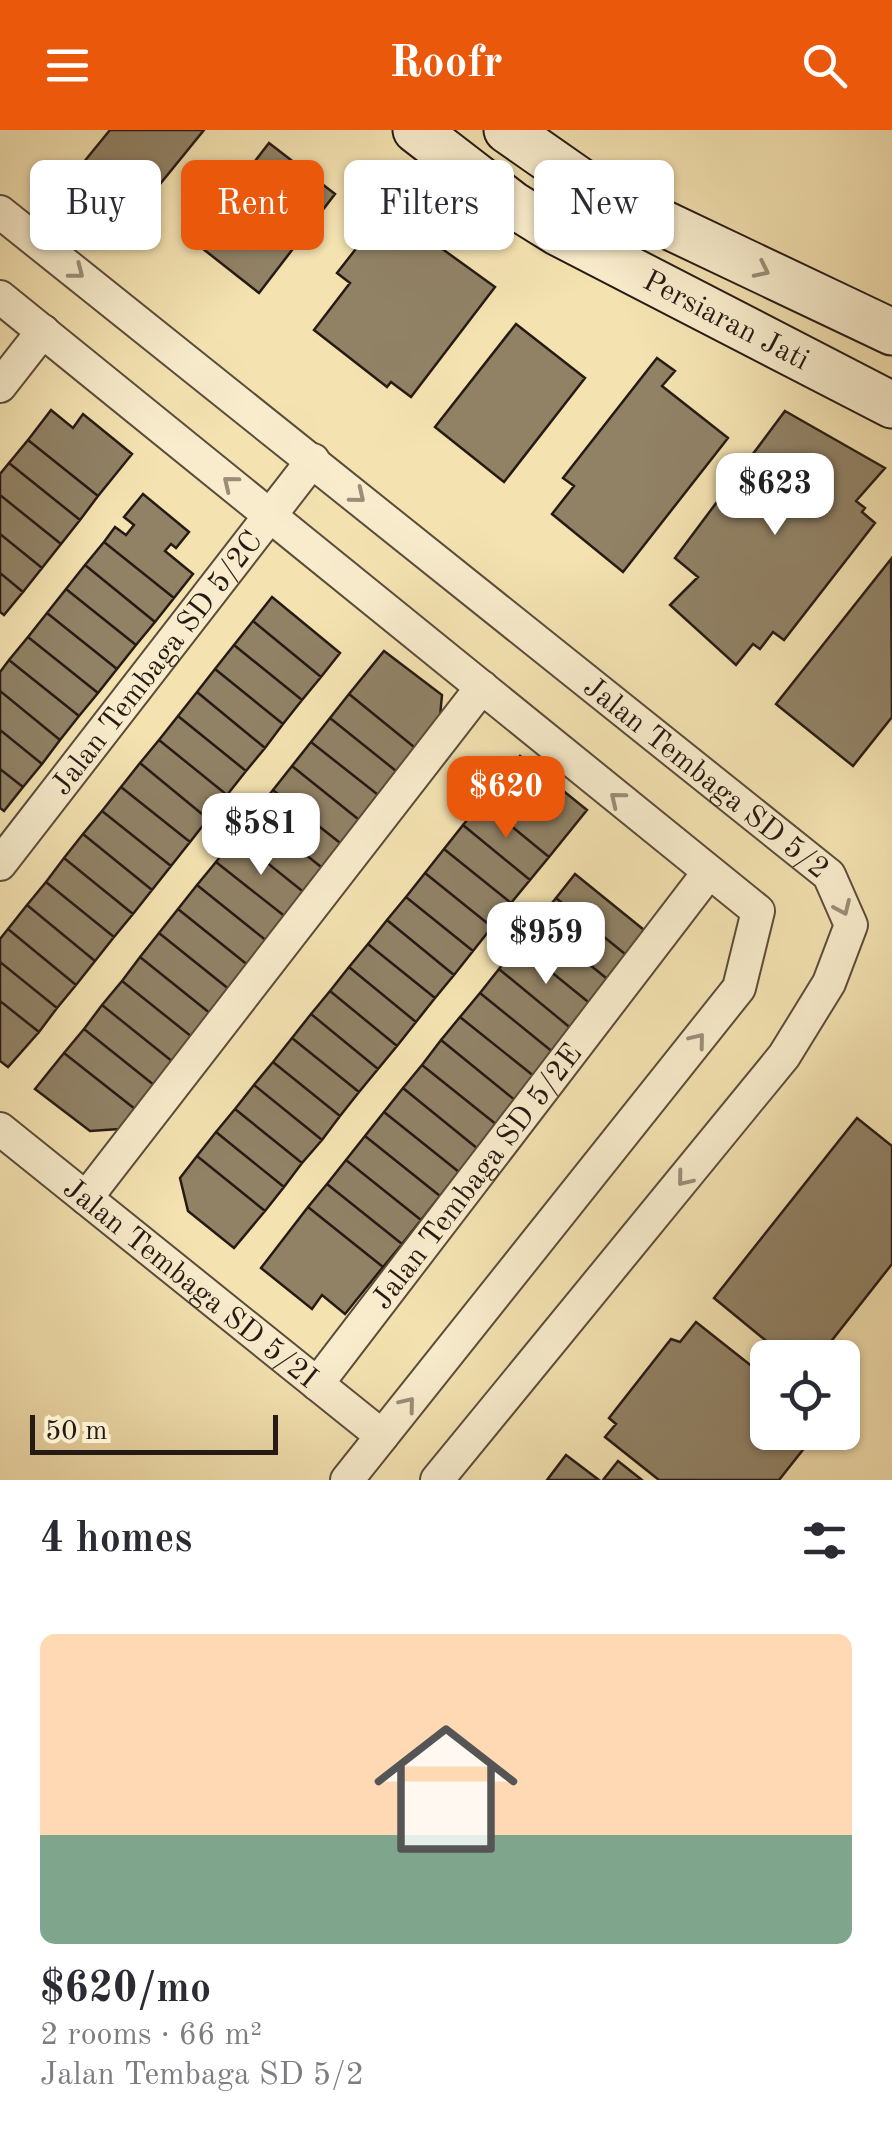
<!DOCTYPE html>
<html lang="en">
<head>
<meta charset="utf-8">
<style>
  body { margin:0; font-family:"Old Standard TT",serif; background:#f2f2f3; color:#2b2b33; height:100vh; display:flex; flex-direction:column; font-size:38px; white-space:nowrap }
  * { box-sizing:border-box; margin:0 }
  p { font-size:32px; color:#7c7c81 }
  .icon { flex:none; width:55px; height:55px; fill:none; stroke:currentColor; stroke-width:2; stroke-linecap:round; stroke-linejoin:round }
  .map { position:relative; height:1350px; overflow:hidden }
  .drawer { display:flex; flex-direction:column; background:#fff; flex:1 }
  .drawer>* { flex:none }
  .guide { position:absolute; left:30px; top:30px; width:832px; height:90px; display:flex; gap:20px }
  .fabs { position:absolute; left:750px; top:1210px; display:grid; gap:20px }
  .fabs a { display:grid; place-items:center; width:110px; height:110px; border-radius:15px; background:#fff; box-shadow:0 2px 8px #0004; font-size:50px }
  .scale { position:absolute; left:30px; bottom:25px; width:248px; box-sizing:border-box; padding-left:10px; border:5px solid #261a14; border-top:0; font-size:28px; line-height:35px; white-space:nowrap; color:#261a14; -webkit-text-stroke:8px #f8eccc; paint-order:stroke }
  .price { position:absolute; translate:-50% -85px; padding:0 22px; border-radius:20px; background:#fff; color:#222; font-size:32px; line-height:65px; filter:drop-shadow(0 2px 5px #0008) }
  .price::after { content:''; position:absolute; left:50%; top:60px; width:30px; height:22px; margin-left:-15px; background:inherit; clip-path:polygon(0 0,100% 0,50% 100%) }
  .price.on { background:#ea580c; color:#fff }
  ul { padding:0; list-style:none }
  li { display:grid; align-content:center; gap:20px; height:530px; padding:0 40px }
  li+li { border-top:2px solid #e1e1e2 }
  li span { display:grid; place-items:center; height:310px; border-radius:15px; color:#555 }
  li>.icon { margin-inline-start:auto }
  span .icon { width:180px; height:180px; fill:#fffc; stroke-width:1 }
  li b { font-size:42px }
  h2 { display:flex; justify-content:space-between; align-items:center; height:120px; padding:0 40px; font-size:42px }
  .pill { padding:0 35px; border-radius:15px; background:#fff; box-shadow:0 2px 8px #0004; font-size:35px; line-height:90px }
  .pill.on { background:#ea580c; color:#fff }
  header { display:flex; justify-content:space-between; align-items:center; height:130px; padding:0 40px; background:#ea580c; color:#fff; font-size:45px; font-weight:600 }
  .map>svg:first-child { display:block }
  .building { fill:#918266; stroke:#261a14; stroke-width:2.5 }
  .lines { fill:none; stroke-linecap:round; stroke-linejoin:round }
  .street-casing { stroke:#5a4c3b; stroke-width:36 }
  .secondary-casing { stroke:#261a14; stroke-width:49 }
  .street { stroke:#f8eccc; stroke-width:32 }
  .secondary { stroke:#f8eccc; stroke-width:45 }
  .oneway { stroke:#9a8e79 }
  .labels { text-anchor:middle; stroke-width:8; stroke-linejoin:round; paint-order:stroke }
  .street-label { font-size:30px; fill:#261a14; stroke:#f8eccc }
</style>
</head>
<body>
<header><svg class="icon" aria-label="menu" viewBox="0 0 24 24"><path d="M4 6h16M4 12h16M4 18h16"/></svg>Roofr<svg class="icon" aria-label="search" viewBox="0 0 24 24"><circle cx="10" cy="10" r="6"/><path d="M15 15l6 6"/></svg></header>
<div class="map">
<svg width="892" height="1350" viewBox="0 0 892 1350">
  <rect width="100%" height="100%" fill="#f4e2b1"/>
  <filter id="stains"><feTurbulence type="fractalNoise" baseFrequency=".002" numOctaves="4"/><feColorMatrix values="0 0 0 0 .2 0 0 0 0 .09 0 0 0 0 .02 0 0 0 .5 -.17"/></filter>
  <radialGradient id="worn" r=".72"><stop offset=".6" stop-color="#630" stop-opacity="0"/><stop offset="1" stop-color="#630" stop-opacity=".3"/></radialGradient>
  <path class="building" d="M110,0H204L130,91L74,44Z
    M269,13L335,64L259,163L193,111Z
    M387,79L495,157L411,267L391,252L387,257L314,200L350,153L337,143Z
    M516,194L585,248L504,352L435,297Z
    M657,228L675,241L662,256L728,308L623,442L552,384L574,356L563,348Z
    M51,280L73,298L83,284L132,324L98,366L28,310Z
    M785,281L885,338L856,371L865,378L862,382L875,393L784,510L773,502L760,519L753,514L736,535L670,475L698,447L675,428Z
    M28,310L98,366L80,390L9,333Z
    M9,333L80,390L61,414L0,365V344Z
    M143,364L189,402L176,418L171,414L165,421L193,444L174,468L104,412L115,397L126,405L134,395L124,387Z
    M0,365L61,414L42,438L0,404Z
    M0,404L42,438L23,462L0,443Z
    M104,412L174,468L155,492L85,435Z
    M891,429L892,587L853,636L776,574Z
    M85,435L155,492L136,515L66,459Z
    M0,443L23,462L4,485L0,482Z
    M66,459L136,515L117,539L47,483Z
    M272,467L340,523L321,547L253,491Z
    M47,483L117,539L98,563L28,507Z
    M253,491L321,547L302,570L234,515Z
    M28,507L98,563L79,586L9,530Z
    M234,515L302,570L283,594L215,539Z
    M384,521L442,565L439,597L419,621L349,564Z
    M9,530L79,586L60,610L0,561V542Z
    M215,539L283,594L265,618L197,562Z
    M0,561L60,610L42,634L0,600Z
    M197,562L265,618L246,641L178,586Z
    M349,564L419,621L401,645L330,588Z
    M178,586L246,641L227,665L159,610Z
    M330,588L401,645L382,668L311,612Z
    M0,600L42,634L23,657L0,639Z
    M159,610L227,665L208,689L140,633Z
    M311,612L382,668L363,693L292,636Z
    M520,626L587,680L549,727L482,672Z
    M140,633L208,689L190,712L121,657Z
    M292,636L363,693L344,716L273,660Z
    M0,639L23,657L4,681L0,678Z
    M121,657L190,712L171,736L102,681Z
    M273,660L344,716L325,740L254,684Z
    M482,672L549,727L530,750L463,695Z
    M102,681L171,736L152,760L83,704Z
    M254,684L325,740L306,764L235,707Z
    M463,695L530,750L511,773L444,719Z
    M83,704L152,760L133,784L64,728Z
    M235,707L306,764L287,788L216,732Z
    M444,719L511,773L492,797L425,743Z
    M64,728L133,784L114,807L46,752Z
    M216,732L287,788L268,812L197,755Z
    M425,743L492,797L473,821L406,767Z
    M575,744L649,804L630,828L556,768Z
    M46,752L114,807L95,831L27,775Z
    M197,755L268,812L249,836L178,779Z
    M406,767L473,821L454,845L387,790Z
    M556,768L630,828L611,852L537,792Z
    M27,775L95,831L76,855L8,799Z
    M178,779L249,836L230,860L159,803Z
    M387,790L454,845L435,868L368,814Z
    M537,792L611,852L592,875L518,815Z
    M8,799L76,855L57,878L0,832V809Z
    M159,803L230,860L211,884L140,827Z
    M368,814L435,868L416,892L349,837Z
    M518,815L592,875L573,900L499,839Z
    M140,827L211,884L192,907L122,851Z
    M0,832L57,878L39,902L0,871Z
    M349,837L416,892L397,916L330,861Z
    M499,839L573,900L554,923L480,863Z
    M122,851L192,907L173,932L102,875Z
    M330,861L397,916L378,939L311,884Z
    M480,863L554,923L535,947L460,887Z
    M0,871L39,902L8,937L0,931Z
    M102,875L173,932L154,955L84,899Z
    M311,884L378,939L359,962L292,908Z
    M460,887L535,947L516,971L441,910Z
    M84,899L154,955L135,979L64,923Z
    M292,908L359,962L340,986L273,932Z
    M441,910L516,971L497,995L422,935Z
    M64,923L135,979L119,999L90,1001L35,959Z
    M273,932L340,986L322,1010L254,955Z
    M422,935L497,995L478,1019L403,958Z
    M254,955L322,1010L302,1033L235,979Z
    M403,958L478,1019L459,1042L384,982Z
    M235,979L302,1033L284,1057L216,1002Z
    M384,982L459,1042L440,1066L365,1006Z
    M857,988L892,1016V1134L818,1228H787L714,1168Z
    M216,1002L284,1057L265,1081L197,1026Z
    M365,1006L440,1066L421,1090L346,1030Z
    M197,1026L265,1081L234,1118L188,1081L180,1048Z
    M346,1030L421,1090L402,1114L327,1054Z
    M327,1054L402,1114L383,1137L308,1077Z
    M308,1077L383,1137L345,1184L322,1165L312,1179L261,1138Z
    M696,1192L768,1249V1302H817L779,1350H659L605,1307L616,1294L609,1288L671,1209L680,1212Z
    M566,1325L599,1350H547Z
    M618,1331L642,1350H603Z"/>
  <g class="lines">
    <defs>
      <g id="street">
        <path id="s1" d="M0,82L829,745L851,795L829,853L784,926L437,1350"/>
        <path d="M0,167L758,781L739,858L347,1350"/>
        <path d="M0,256L43,201"/>
        <path id="s2" d="M0,734L313,330"/>
        <path id="s3" d="M0,999L382,1306"/>
        <path d="M86,1068L482,557"/>
        <path id="s4" d="M317,1254L709,742"/>
      </g>
      <g id="secondary">
        <path id="s5" d="M416,0L512,74L557,102L892,275"/>
        <path d="M507,0L580,51L616,71L892,202"/>
      </g>
    </defs>
    <use href="#street" class="street-casing"/>
    <use href="#secondary" class="secondary-casing"/>
    <use href="#street" class="street"/>
    <use href="#secondary" class="secondary"/>
  </g>
  <defs><path id="oneway-chevron" d="M-2-3.5L2.5 0L-2 3.5" fill="none" stroke-width="1.6" stroke-linecap="round" stroke-linejoin="round" transform="scale(2.5)"/></defs>
  <g class="oneway">
    <use href="#oneway-chevron" transform="translate(762 140) rotate(26)"/>
    <use href="#oneway-chevron" transform="translate(77 142) rotate(38)"/>
    <use href="#oneway-chevron" transform="translate(230 353) rotate(-141)"/>
    <use href="#oneway-chevron" transform="translate(358 366) rotate(39)"/>
    <use href="#oneway-chevron" transform="translate(617 669) rotate(-141)"/>
    <use href="#oneway-chevron" transform="translate(843 778) rotate(66)"/>
    <use href="#oneway-chevron" transform="translate(698 910) rotate(-51)"/>
    <use href="#oneway-chevron" transform="translate(684 1049) rotate(129)"/>
    <use href="#oneway-chevron" transform="translate(408 1274) rotate(-51)"/>
  </g>
  <g class="labels">
    <g class="street-label">
      <text dy="10" stroke="none"><textPath href="#s5" startOffset="365">Persiaran Jati</textPath></text>
      <text dy="10" stroke="none"><textPath href="#s2" startOffset="255">Jalan Tembaga SD 5/2C</textPath></text>
      <text dy="10" stroke="none"><textPath href="#s1" startOffset="905">Jalan Tembaga SD 5/2</textPath></text>
      <text dy="10" stroke="none"><textPath href="#s4" startOffset="262">Jalan Tembaga SD 5/2E</textPath></text>
      <text dy="10" stroke="none"><textPath href="#s3" startOffset="245">Jalan Tembaga SD 5/2I</textPath></text>
    </g>
  </g>
  <rect width="100%" height="100%" filter="url(#stains)"/>
  <rect width="100%" height="100%" fill="url(#worn)"/>
</svg>
<div class="fabs">
<a><svg class="icon" aria-label="locate" viewBox="0 0 24 24"><circle cx="12" cy="12" r="6"/><path d="M12 2v4M12 18v4M2 12h4M18 12h4"/></svg></a>
</div>
<div class="scale">50 m</div>
<b class="price" style="left:775px;top:408px">$623</b>
<b class="price on" style="left:506px;top:711px">$620</b>
<b class="price" style="left:261px;top:748px">$581</b>
<b class="price" style="left:546px;top:857px">$959</b>
<div class="guide">
<a class="pill">Buy</a>
<a class="pill on">Rent</a>
<a class="pill">Filters</a>
<a class="pill">New</a>
</div>
</div>
<section class="drawer">
<h2>4 homes<svg class="icon" aria-label="filters" viewBox="0 0 24 24"><path d="M4 7h16M4 17h16"/><circle cx="9" cy="7" r="2"/><circle cx="15" cy="17" r="2"/></svg></h2>
<ul>
<li><span style="background:linear-gradient(#ffd9b3 65%,#7fa58c 0)"><svg class="icon" aria-label="home" viewBox="0 0 24 24"><path d="M3 11l9-7 9 7M6 9v11h12V9"/></svg></span><div><b>$620/mo</b><p>2 rooms · 66 m²</p><p>Jalan Tembaga SD 5/2</p></div></li>
</ul>
</section>
</body>
</html>
